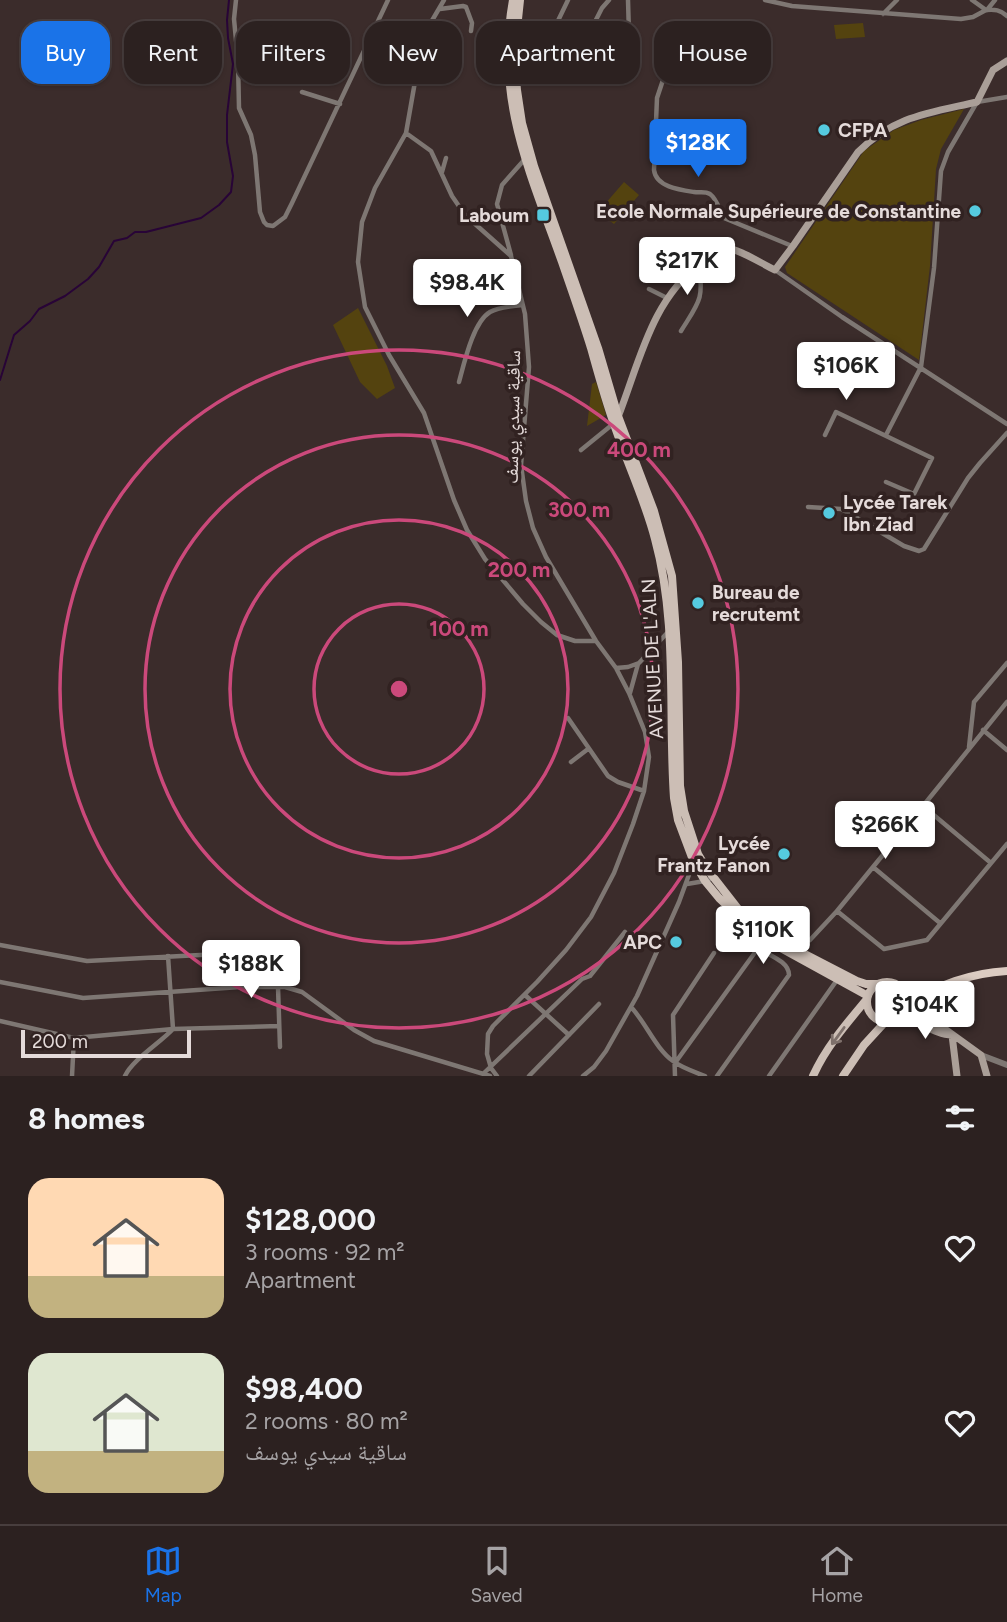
<!DOCTYPE html>
<html lang="en">
<head>
<meta charset="utf-8">
<style>
  body { margin:0; font-family:Figtree,"Noto Naskh Arabic",sans-serif; background:#382e2d; color:#f1f3f6; height:100vh; display:flex; flex-direction:column; font-size:26px; white-space:nowrap }
  * { box-sizing:border-box; margin:0 }
  p { font-size:23px; color:#a6a3a5 }
  .icon { flex:none; width:38px; height:38px; fill:none; stroke:currentColor; stroke-width:2; stroke-linecap:round; stroke-linejoin:round }
  .map { position:relative; height:1076px; overflow:hidden }
  .sheet { display:flex; flex-direction:column; background:#2c2120; flex:1 }
  .sheet>* { flex:none }
  .guide { position:absolute; left:21px; top:21px; width:966px; height:63px; display:flex; gap:14px }
  .scale { position:absolute; left:21px; bottom:18px; width:170px; box-sizing:border-box; padding-left:7px; border:4px solid #e5dbda; border-top:0; font-size:19px; line-height:24px; white-space:nowrap; color:#e5dbda; -webkit-text-stroke:5px #312221; paint-order:stroke }
  .price { position:absolute; translate:-50% -60px; padding:0 16px; border-radius:7px; background:#fff; color:#222; font-size:23px; line-height:46px; filter:drop-shadow(0 2px 4px #0008) }
  .price::after { content:''; position:absolute; left:50%; top:42px; width:21px; height:16px; margin-left:-10px; background:inherit; clip-path:polygon(0 0,100% 0,50% 100%) }
  .price.active { background:#1a73e8; color:#fff }
  ul { padding:0; list-style:none }
  li { display:flex; align-items:center; gap:21px; height:175px; padding:0 28px }
  li span { display:grid; place-items:center; flex:none; width:196px; height:140px; border-radius:21px; color:#555 }
  li>.icon { margin-inline-start:auto }
  span .icon { width:84px; height:84px; fill:#fffc; stroke-width:1 }
  li b { font-size:30px }
  h2 { display:flex; justify-content:space-between; align-items:center; height:84px; padding:0 28px; font-size:30px }
  .tag { padding:0 24px; border-radius:21px; background:#2c2120; box-shadow:0 2px 5px #0004,0 0 0 2px #483e3e; font-size:24px; line-height:63px }
  .tag.active { background:#1a73e8; color:#fff }
  .dock { display:flex; justify-content:space-around; align-items:center; height:98px; border-top:2px solid #483e3e; background:#2c2120; font-size:19px; color:#a6a3a5 }
  .dock a { display:grid; justify-items:center; gap:4px }
  .dock .active { color:#1a73e8 }
  .map>svg:first-child { display:block }
  .green { fill:#54430f }
  .lines { fill:none; stroke-linecap:round; stroke-linejoin:round }
  .stream { stroke:#280437; stroke-width:2 }
  .minor { stroke:#7e7773; stroke-width:4.5 }
  .tertiary { stroke:#7e7773; stroke-width:6 }
  .secondary { stroke:#aa9f98; stroke-width:7 }
  .primary { stroke:#ccbeb5; stroke-width:8 }
  .trunk { stroke:#dcccc2; stroke-width:8 }
  .oneway { stroke:#7e706b }
  .ring { fill:none; stroke:#cb497b; stroke-width:3.5 }
  .poi-dot { fill:#55cadf; stroke:#312221; stroke-width:2.5 }
  .labels { text-anchor:middle; stroke-width:7; stroke-linejoin:round; paint-order:stroke }
  .poi-label { font-size:19px; font-weight:bold; fill:#e5dbda; stroke:#312221; text-anchor:end }
  .street-label { font-size:19px; fill:#e5dbda; stroke:#312221 }
  .centre { fill:#cb497b; stroke:#312221; stroke-width:3.5 }
  .ring-label { font-size:21px; text-anchor:middle; font-weight:bold; fill:#cb497b; stroke:#312221; stroke-width:7; stroke-linejoin:round; paint-order:stroke }
</style>
</head>
<body>
<div class="map">
<svg width="1007" height="1076" viewBox="0 0 1007 1076">
  <rect width="100%" height="100%" fill="#3b2c2b"/>
  <path class="green" d="M863,23L865,37L836,39L834,25Z
    M964,109L941,149L936,169L930,266L919,360L787,273L785,267L864,151L894,130L921,120Z
    M624,182L639,195L614,224L598,212Z
    M358,308L387,366L395,388L377,399L360,382L333,325Z
    M596,382L606,415L587,426L592,384Z"/>
  <g class="lines">
    <path class="stream" d="M0,380L14,335L30,321L39,309L65,296L88,279L99,267L114,241L127,238L135,232H146L201,218L219,205L231,192L233,176L227,142V115L233,64L228,38L227,20L229,0"/>
    <path class="minor" d="M236,0L234,19L238,61L239,108L251,135L255,155L260,212L264,222L267,225L273,226L285,217L292,203L388,0
      M444,0L423,36L406,133L375,188L362,222L358,262L365,307L389,355L424,413L454,500L467,530L485,559L523,604L541,622L557,635L575,641H596
      M568,0L555,27V38L570,70
      M628,0L629,34
      M765,0L792,6L961,19L973,17L986,10L972,0
      M440,9L463,6L466,7L472,23L471,31
      M986,10C995,9 1000,10 1007,16
      M987,10L995,0
      M883,14L897,0
      M570,71L602,8L609,0
      M663,80L657,98L654,170C656,187 680,190 694,192C700,193 705,191 710,194C717,199 720,211 724,218L792,246
      M302,92L340,104
      M406,133L431,151L452,196L465,215L511,256L525,314L529,367L521,465L526,501L533,528L546,557L596,641L616,668L629,693L645,732L649,757L644,791L633,824L614,873L591,917L566,950L537,982L493,1026L488,1034L487,1054L491,1068L497,1076
      M442,172L446,158
      M511,255L497,204L502,185L525,159
      M775,270L842,317L1007,424
      M649,289L667,298
      M681,331C699,302 704,300 699,265
      M459,382C464,364 473,322 490,312C499,307 512,306 522,305
      M825,435L836,412L932,458L914,494L886,482
      M886,435L921,367L934,268L941,171L948,152L977,102L1007,97
      M581,450L613,424
      M808,507L841,509L845,511L904,546L919,551L924,549L968,478L980,463L1007,433
      M616,668L628,667L639,663L668,632
      M630,693L638,664
      M568,718L608,776L618,782L644,791
      M983,730L1007,750
      M969,747L974,702L1007,663
      M571,762L588,749
      M923,806L1007,702
      M873,867L923,806L991,863
      M687,884L705,881L712,878
      M837,911L873,867L940,923
      M810,940L837,911L884,949L927,940L1007,844
      M0,945L87,961L219,954C242,956 239,968 240,987
      M0,982L83,998L240,987H285L302,992L354,1030L374,1041L490,1076
      M278,987L280,1047
      M525,995L569,1035
      M631,1007C646,1023 656,1049 673,1061C682,1068 695,1072 705,1076
      M0,1021L74,1038L173,1029L279,1026
      M675,1063L756,951L761,950C771,956 789,962 789,975L717,1076
      M484,1073L582,979L590,976L625,932
      M72,1076L74,1038
      M125,1076C132,1060 160,1043 173,1029L168,956
      M529,1076L599,1004
      M583,1076L594,1067L606,1051L637,996L679,902L694,861
      M675,1076L673,1015L714,953
      M769,1076L837,980"/>
    <path class="tertiary" d="M981,1055L1007,1065"/>
    <path class="secondary" d="M618,417C640,361 651,300 702,262C708,256 716,249 725,248C738,248 762,264 775,270L793,246L858,152C894,116 929,113 977,102L993,70L1007,61
      M906,1006L916,1013L945,1029L981,1055L987,1076
      M900,1016C918,1019 934,1035 952,1035
      M952,1035L957,1076"/>
    <path class="primary" d="M513,0C495,99 530,172 562,262C572,291 582,319 591,348C598,373 605,399 614,424C627,463 645,500 655,539C678,623 668,712 674,798L678,820L693,860L705,881L719,898L755,932L768,941L868,996
      M520,0L516,38L515,64L517,90L522,123L534,166L598,348L618,416L654,511L672,576L678,662L680,786L684,811L698,854L707,869L739,910
      M770,936L857,981L866,984H878
      M867 1002a20 20 0 1 1 40 0a20 20 0 1 1-40 0Z
      M813,1076C826,1047 847,1023 867,999
      M843,1076L864,1045L886,1021"/>
    <path class="trunk" d="M907,1004C939,985 970,973 1007,971"/>
  </g>
  <defs><path id="oneway-shaft" d="M-6 0H5M1.5-3L5.5 0L1.5 3" fill="none" stroke-width="1.6" stroke-linecap="round" stroke-linejoin="round" transform="scale(1.75)"/></defs>
  <use class="oneway" href="#oneway-shaft" transform="translate(838 1036) rotate(126)"/>
  <g class="ring">
    <circle cx="399" cy="689" r="85"/>
    <circle cx="399" cy="689" r="169"/>
    <circle cx="399" cy="689" r="254"/>
    <circle cx="399" cy="689" r="339"/>
  </g>
  <g class="poi-dot">
    <circle cx="824" cy="130" r="7"/>
    <circle cx="975" cy="211" r="7"/>
    <rect x="536" y="208" width="14" height="14" rx="3.5"/>
    <circle cx="829" cy="513" r="7"/>
    <circle cx="698" cy="603" r="7"/>
    <circle cx="784" cy="854" r="7"/>
    <circle cx="676" cy="942" r="7"/>
  </g>
  <g class="labels">
    <g class="poi-label">
      <text x="838" y="137" text-anchor="start">CFPA</text>
      <text x="961" y="218">Ecole Normale Supérieure de Constantine</text>
      <text x="529" y="222">Laboum</text>
      <text x="843" y="509" text-anchor="start">Lycée Tarek<tspan x="843" dy="22">Ibn Ziad</tspan></text>
      <text x="712" y="599" text-anchor="start">Bureau de<tspan x="712" dy="22">recrutemt</tspan></text>
      <text x="770" y="850">Lycée<tspan x="770" dy="22">Frantz Fanon</tspan></text>
      <text x="662" y="949">APC</text>
    </g>
    <g class="street-label">
      <text transform="translate(512 417) rotate(-89)" y="7">ساقية سيدي يوسف</text>
      <text transform="translate(652 659) rotate(-93)" y="7">AVENUE DE L'ALN</text>
    </g>
  </g>
  <circle cx="399" cy="689" r="10" class="centre"/>
  <g class="ring-label">
    <text x="639" y="457">400 m</text>
    <text x="579" y="517">300 m</text>
    <text x="519" y="577">200 m</text>
    <text x="459" y="636">100 m</text>
  </g>
</svg>
<div class="scale">200 m</div>
<b class="price active" style="left:698px;top:179px">$128K</b>
<b class="price" style="left:687px;top:297px">$217K</b>
<b class="price" style="left:467px;top:319px">$98.4K</b>
<b class="price" style="left:846px;top:402px">$106K</b>
<b class="price" style="left:885px;top:861px">$266K</b>
<b class="price" style="left:763px;top:966px">$110K</b>
<b class="price" style="left:251px;top:1000px">$188K</b>
<b class="price" style="left:925px;top:1041px">$104K</b>
<div class="guide">
<a class="tag active">Buy</a>
<a class="tag">Rent</a>
<a class="tag">Filters</a>
<a class="tag">New</a>
<a class="tag">Apartment</a>
<a class="tag">House</a>
</div>
</div>
<section class="sheet">
<h2>8 homes<svg class="icon" aria-label="filters" viewBox="0 0 24 24"><path d="M4 7h16M4 17h16"/><circle cx="9" cy="7" r="2"/><circle cx="15" cy="17" r="2"/></svg></h2>
<ul>
<li><span style="background:linear-gradient(#ffd9b3 70%,#c2b280 0)"><svg class="icon" aria-label="home" viewBox="0 0 24 24"><path d="M3 11l9-7 9 7M6 9v11h12V9"/></svg></span><div><b>$128,000</b><p>3 rooms · 92 m²</p><p>Apartment</p></div><svg class="icon" aria-label="heart" viewBox="0 0 24 24"><path d="M12 20l-8-8c-3-5 5-10 8-4 3-6 11-1 8 4z"/></svg></li>
<li><span style="background:linear-gradient(#dfe7d0 70%,#c2b280 0)"><svg class="icon" aria-label="home" viewBox="0 0 24 24"><path d="M3 11l9-7 9 7M6 9v11h12V9"/></svg></span><div><b>$98,400</b><p>2 rooms · 80 m²</p><p>ساقية سيدي يوسف</p></div><svg class="icon" aria-label="heart" viewBox="0 0 24 24"><path d="M12 20l-8-8c-3-5 5-10 8-4 3-6 11-1 8 4z"/></svg></li>
</ul>
</section>
<nav class="dock">
<a class="active"><svg class="icon" aria-label="map" viewBox="0 0 24 24"><path d="M3 6l6-2 6 2 6-2v14l-6 2-6-2-6 2zM9 4v14M15 6v14"/></svg>Map</a>
<a><svg class="icon" aria-label="saved" viewBox="0 0 24 24"><path d="M7 4h10v16l-5-4-5 4z"/></svg>Saved</a>
<a><svg class="icon" aria-label="home" viewBox="0 0 24 24"><path d="M3 11l9-7 9 7M6 9v11h12V9"/></svg>Home</a>
</nav>
</body>
</html>
